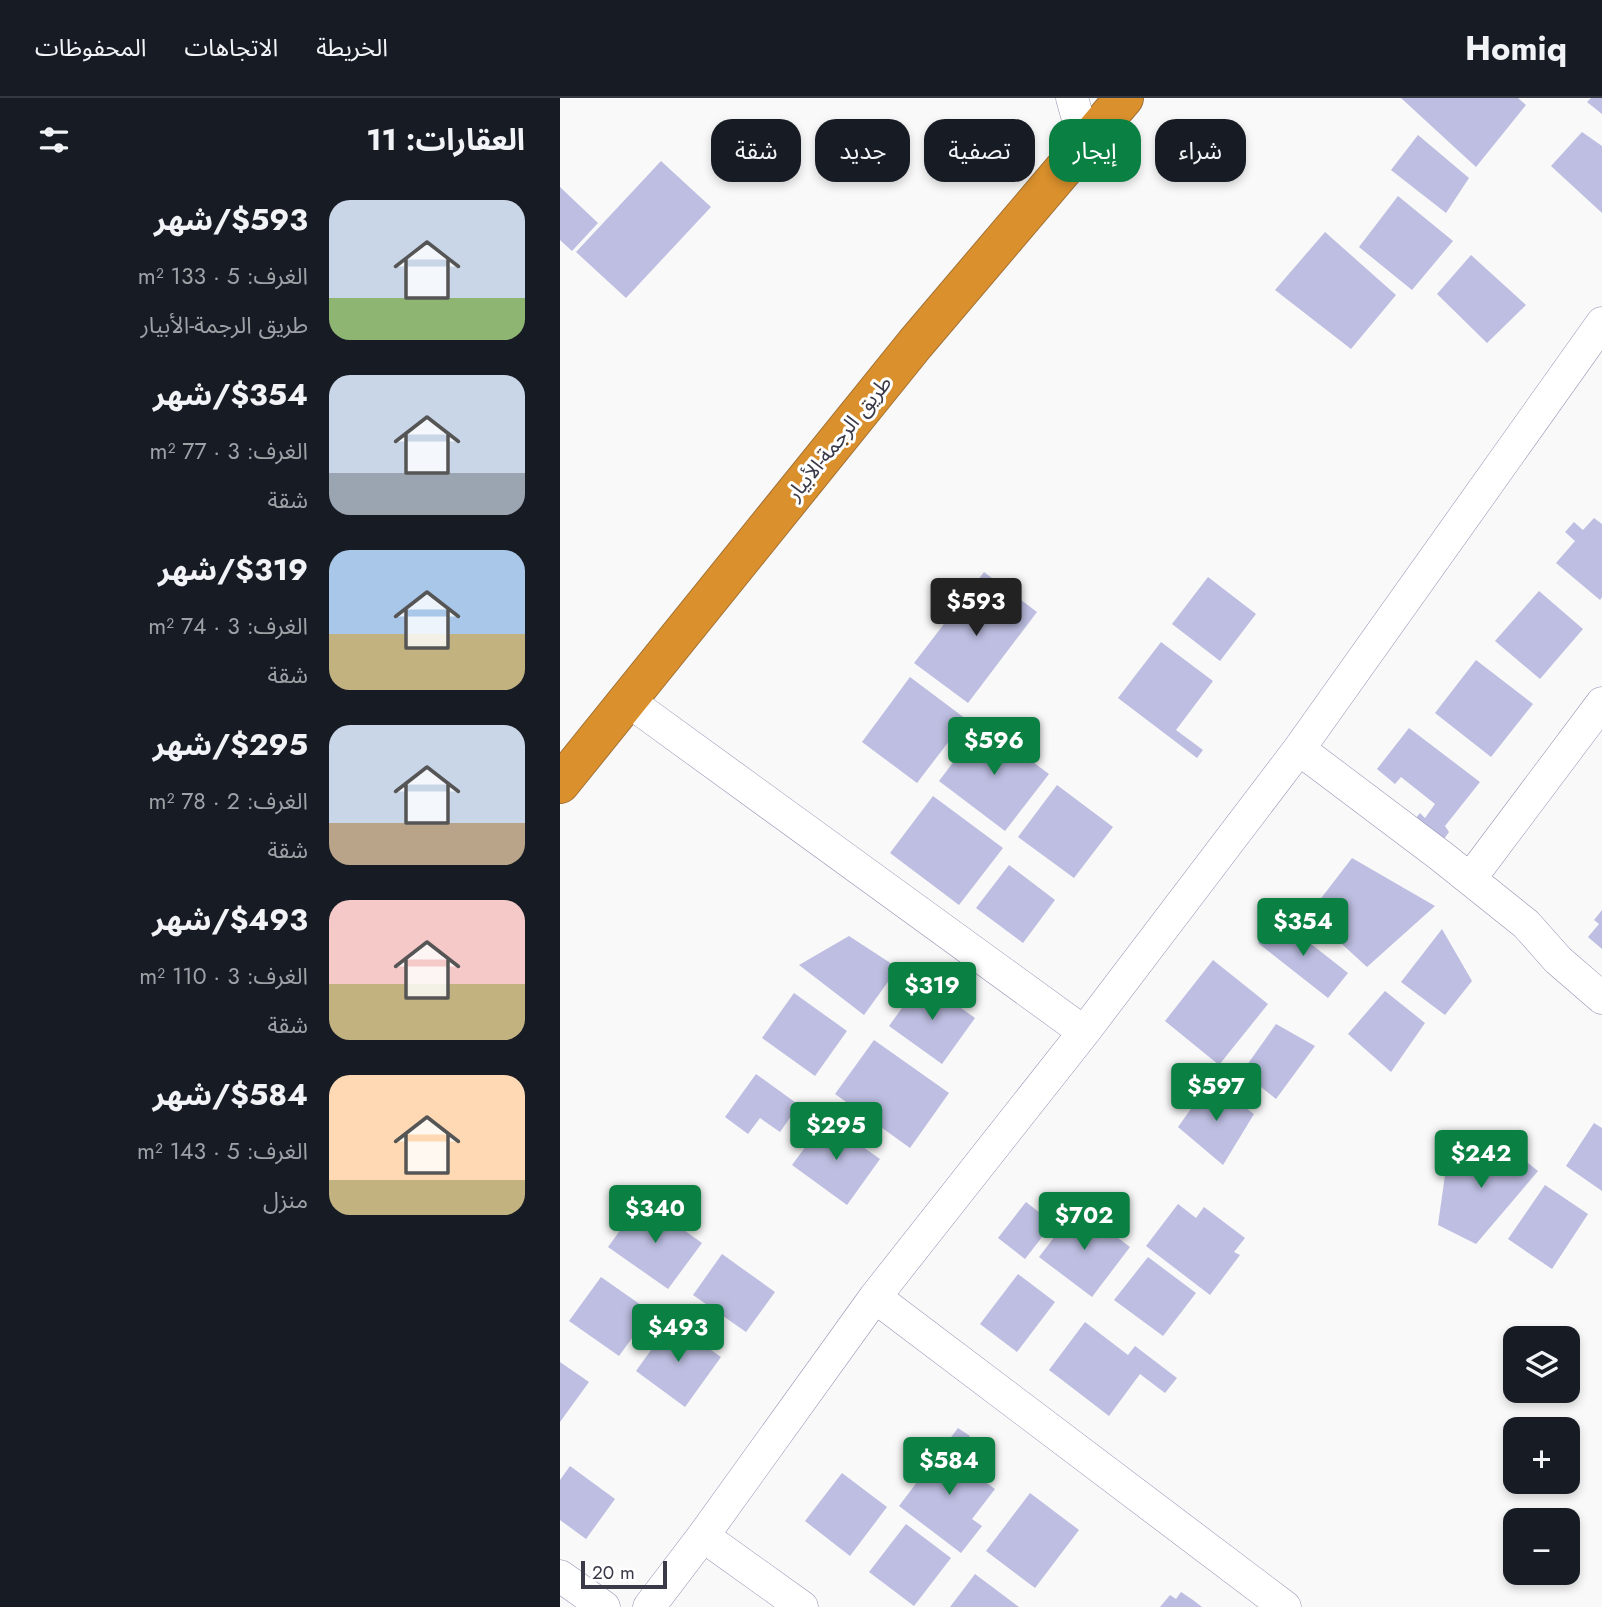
<!DOCTYPE html>
<html lang="ar">
<head>
<meta charset="utf-8">
<style>
  body { margin:0; font-family:Jost,"Noto Sans Arabic",sans-serif; background:#20242c; color:#f1f3f6; direction:rtl; height:100vh; display:flex; flex-direction:column; font-size:26px; white-space:nowrap }
  * { box-sizing:border-box; margin:0 }
  p { font-size:23px; color:#9ea1a6 }
  .icon { flex:none; width:38px; height:38px; fill:none; stroke:currentColor; stroke-width:2; stroke-linecap:round; stroke-linejoin:round }
  .map { position:relative; flex:1; overflow:hidden; direction:ltr }
  .side { display:flex; flex-direction:column; background:#171b24; width:560px }
  .side>* { flex:none }
  .hud { position:absolute; left:21px; top:21px; width:665px; height:63px; direction:rtl; display:flex; gap:14px }
  .buttons { position:absolute; left:943px; top:1228px; display:grid; gap:14px }
  .buttons a { display:grid; place-items:center; width:77px; height:77px; border-radius:14px; background:#171b24; box-shadow:0 4px 10px #0003; font-size:35px }
  .scale { position:absolute; left:21px; bottom:18px; width:86px; box-sizing:border-box; padding-left:7px; border:4px solid #3a3a48; border-top:0; font-size:19px; line-height:24px; white-space:nowrap; color:#3a3a48; -webkit-text-stroke:5px #fff; paint-order:stroke }
  .price { position:absolute; translate:-50% -60px; padding:0 16px; border-radius:7px; background:#0b8043; color:#fff; font-size:23px; line-height:46px; filter:drop-shadow(0 2px 4px #0008) }
  .price::after { content:''; position:absolute; left:50%; top:42px; width:21px; height:16px; margin-left:-10px; background:inherit; clip-path:polygon(0 0,100% 0,50% 100%) }
  .price.active { background:#222; color:#fff }
  ul { padding:0; list-style:none }
  li { display:flex; align-items:center; gap:21px; height:175px; padding:0 35px }
  li span { display:grid; place-items:center; flex:none; width:196px; height:140px; border-radius:21px; color:#555 }
  li>.icon { margin-inline-start:auto }
  span .icon { width:84px; height:84px; fill:#fffc; stroke-width:1 }
  li b { font-size:30px }
  h2 { display:flex; justify-content:space-between; align-items:center; height:84px; padding:0 35px; font-size:30px }
  .tag { padding:0 24px; border-radius:21px; background:#171b24; box-shadow:0 4px 10px #0003; font-size:24px; line-height:63px }
  .tag.active { background:#0b8043; color:#fff }
  header { display:flex; align-items:center; gap:42px; box-sizing:border-box; height:98px; padding:0 35px; background:#171b24; border-bottom:2px solid #363941 }
  header strong { font-size:33px }
  nav { display:flex; gap:38px; margin-inline-start:auto; font-size:24px }
  main { display:flex; flex:1; min-height:0 }
  .map>svg:first-child { display:block }
  .building { fill:#bdbee1 }
  .lines { fill:none; stroke-linecap:round; stroke-linejoin:round }
  .street-casing { stroke:#9192b2; stroke-width:33 }
  .highway-casing { stroke:#a27236; stroke-width:40 }
  .street { stroke:#fff; stroke-width:32 }
  .highway { stroke:#da902c; stroke-width:38 }
  .labels { text-anchor:middle; stroke-width:6; stroke-linejoin:round; paint-order:stroke }
  .street-label { font-size:21px; fill:#3a3a48; stroke:#fff }
</style>
</head>
<body>
<header>
<strong>Homiq</strong>
<nav><a>الخريطة</a><a>الاتجاهات</a><a>المحفوظات</a></nav>
</header>
<main>
<div class="map">
<svg width="1042" height="1509" viewBox="0 0 1042 1509">
  <rect width="100%" height="100%" fill="#f9f9f9"/>
  <path class="building" d="M841,0H958L966,7L916,69Z
    M1031,0H1042V16L1027,4Z
    M1022,34L1042,48V115L991,68Z
    M858,37L909,80L886,115L831,72Z
    M101,63L151,109L66,200L16,154Z
    M0,89L38,125L12,153L0,142Z
    M838,98L893,143L852,192L799,149Z
    M765,134L836,197L791,251L715,192Z
    M911,157L966,207L927,245L877,196Z
    M1034,420L1042,426V499L1040,502L996,465L1015,443L1005,434L1014,424L1023,432Z
    M424,474L477,514L408,605L354,565Z
    M648,479L696,516L660,563L612,526Z
    M979,493L1023,531L980,581L935,543Z
    M601,544L653,583L616,632L643,652L637,660L558,600Z
    M916,562L973,606L931,659L875,615Z
    M350,579L406,621L357,685L302,644Z
    M422,626L489,676L445,733L379,683Z
    M849,630L920,684L885,728L889,734L879,748L850,727L860,715L865,720L875,706L841,679L835,686L817,671Z
    M497,687L553,729L514,780L458,739Z
    M373,698L443,750L399,807L330,755Z
    M792,760L875,808L807,869L749,816Z
    M449,767L495,802L463,845L416,810Z
    M1042,812V851L1028,839L1039,826L1034,822Z
    M718,820L788,875L768,900L698,845Z
    M882,831L912,883L885,917L841,884Z
    M289,838L338,870L304,917L239,867Z
    M653,862L708,906L659,967L605,923Z
    M362,882L415,920L382,966L329,928Z
    M825,893L865,925L831,974L788,936Z
    M234,895L287,933L255,978L202,940Z
    M716,926L755,948L716,1001L682,974Z
    M314,942L389,995L350,1050L275,996Z
    M196,976L239,1007L220,1034L200,1020L188,1036L165,1019Z
    M650,984L694,1016L663,1067L618,1029Z
    M265,1022L320,1061L287,1107L232,1067Z
    M1034,1025L1042,1030V1093L1006,1068Z
    M913,1039L945,1063L953,1053L978,1073L916,1146L878,1127L885,1077Z
    M985,1087L1028,1116L992,1171L948,1141Z
    M82,1102L142,1145L108,1191L48,1149Z
    M466,1104L493,1125L465,1161L438,1140Z
    M618,1106L636,1120L644,1109L685,1140L674,1154L680,1157L650,1197L586,1148Z
    M517,1109L570,1149L532,1199L479,1159Z
    M162,1156L215,1194L186,1234L133,1197Z
    M588,1159L636,1195L603,1238L554,1202Z
    M458,1176L495,1204L457,1254L420,1226Z
    M41,1179L91,1214L59,1258L9,1223Z
    M111,1224L161,1259L125,1309L76,1273Z
    M525,1224L568,1257L575,1248L617,1280L605,1295L580,1276L549,1318L489,1272Z
    M0,1264L29,1284L0,1324Z
    M398,1330L410,1338L393,1360L435,1391L412,1421L422,1428L401,1455L339,1408Z
    M10,1368L55,1401L26,1441L0,1422V1382Z
    M282,1375L327,1409L290,1458L245,1423Z
    M470,1395L519,1432L475,1490L426,1453Z
    M346,1426L391,1460L354,1508L309,1474Z
    M415,1476L459,1509H390Z
    M621,1494L633,1502L642,1509H600L610,1497L616,1501Z"/>
  <g class="lines">
    <defs>
      <path id="street" d="M512,0L525,46
        M67,602L524,934
        M739,651L881,758L966,826L998,862L1042,900
        M910,781L1042,605
        M315,1199L725,1509
        M143,1438L242,1509
        M0,1478L44,1509
        M89,1509L143,1438L315,1199L524,934L739,651L1042,225"/>
      <path id="highway" d="M0,686L355,246L564,0"/>
    </defs>
    <use href="#street" class="street-casing"/>
    <use href="#highway" class="highway-casing"/>
    <use href="#street" class="street"/>
    <use href="#highway" class="highway"/>
  </g>
  <g class="labels">
    <g class="street-label">
      <text transform="translate(279 340) rotate(-51)" y="7">طريق الرجمة-الأبيار</text>
    </g>
  </g>
</svg>
<div class="buttons">
<a><svg class="icon" aria-label="layers" viewBox="0 0 24 24"><path d="M12 4l9 5-9 5-9-5zM3 14l9 5 9-5"/></svg></a>
<a>+</a>
<a>−</a>
</div>
<div class="scale">20 m</div>
<b class="price active" style="left:416px;top:540px">$593</b>
<b class="price" style="left:434px;top:679px">$596</b>
<b class="price" style="left:743px;top:860px">$354</b>
<b class="price" style="left:372px;top:924px">$319</b>
<b class="price" style="left:656px;top:1025px">$597</b>
<b class="price" style="left:276px;top:1064px">$295</b>
<b class="price" style="left:921px;top:1092px">$242</b>
<b class="price" style="left:95px;top:1147px">$340</b>
<b class="price" style="left:524px;top:1154px">$702</b>
<b class="price" style="left:118px;top:1266px">$493</b>
<b class="price" style="left:389px;top:1399px">$584</b>
<div class="hud">
<a class="tag">شراء</a>
<a class="tag active">إيجار</a>
<a class="tag">تصفية</a>
<a class="tag">جديد</a>
<a class="tag">شقة</a>
</div>
</div>
<section class="side">
<h2>العقارات: 11<svg class="icon" aria-label="filters" viewBox="0 0 24 24"><path d="M4 7h16M4 17h16"/><circle cx="9" cy="7" r="2"/><circle cx="15" cy="17" r="2"/></svg></h2>
<ul>
<li><span style="background:linear-gradient(#c9d6e8 70%,#8fb573 0)"><svg class="icon" aria-label="home" viewBox="0 0 24 24"><path d="M3 11l9-7 9 7M6 9v11h12V9"/></svg></span><div><b>$593/شهر</b><p>الغرف: 5 · 133 m²</p><p>طريق الرجمة-الأبيار</p></div></li>
<li><span style="background:linear-gradient(#c9d6e8 70%,#9aa5b1 0)"><svg class="icon" aria-label="home" viewBox="0 0 24 24"><path d="M3 11l9-7 9 7M6 9v11h12V9"/></svg></span><div><b>$354/شهر</b><p>الغرف: 3 · 77 m²</p><p>شقة</p></div></li>
<li><span style="background:linear-gradient(#a9c7e8 60%,#c2b280 0)"><svg class="icon" aria-label="home" viewBox="0 0 24 24"><path d="M3 11l9-7 9 7M6 9v11h12V9"/></svg></span><div><b>$319/شهر</b><p>الغرف: 3 · 74 m²</p><p>شقة</p></div></li>
<li><span style="background:linear-gradient(#c9d6e8 70%,#b9a48a 0)"><svg class="icon" aria-label="home" viewBox="0 0 24 24"><path d="M3 11l9-7 9 7M6 9v11h12V9"/></svg></span><div><b>$295/شهر</b><p>الغرف: 2 · 78 m²</p><p>شقة</p></div></li>
<li><span style="background:linear-gradient(#f6c9c9 60%,#c2b280 0)"><svg class="icon" aria-label="home" viewBox="0 0 24 24"><path d="M3 11l9-7 9 7M6 9v11h12V9"/></svg></span><div><b>$493/شهر</b><p>الغرف: 3 · 110 m²</p><p>شقة</p></div></li>
<li><span style="background:linear-gradient(#ffd9b3 75%,#c2b280 0)"><svg class="icon" aria-label="home" viewBox="0 0 24 24"><path d="M3 11l9-7 9 7M6 9v11h12V9"/></svg></span><div><b>$584/شهر</b><p>الغرف: 5 · 143 m²</p><p>منزل</p></div></li>
</ul>
</section>
</main>
</body>
</html>
